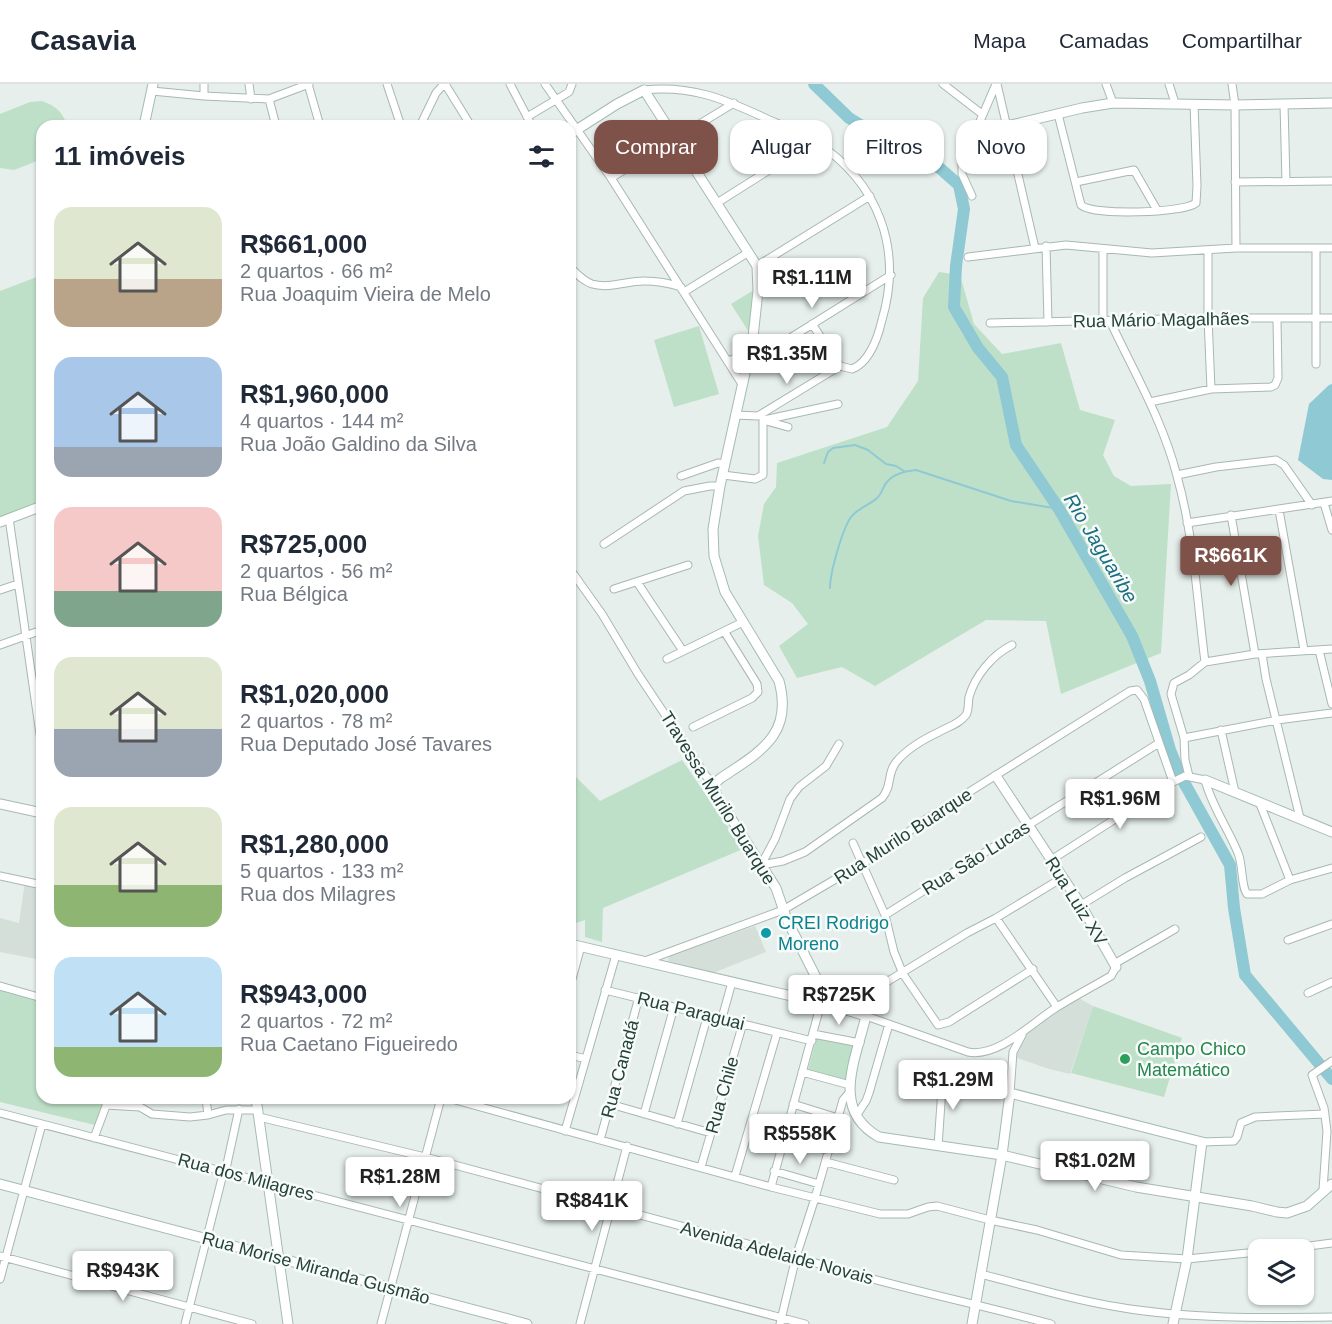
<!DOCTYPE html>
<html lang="pt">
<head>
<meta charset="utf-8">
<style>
  body { margin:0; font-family:Arial,sans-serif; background:#f2f2f3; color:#1f2937; height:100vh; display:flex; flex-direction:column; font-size:22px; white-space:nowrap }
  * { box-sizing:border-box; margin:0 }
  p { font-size:20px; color:#747a83 }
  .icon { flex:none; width:33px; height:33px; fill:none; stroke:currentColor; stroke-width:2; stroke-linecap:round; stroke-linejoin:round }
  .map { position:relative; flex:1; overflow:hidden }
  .panel { position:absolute; left:36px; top:36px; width:540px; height:984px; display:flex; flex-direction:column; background:#fff; border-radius:18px; box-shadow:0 2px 4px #0004 }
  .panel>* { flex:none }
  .guide { position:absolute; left:594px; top:36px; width:570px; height:54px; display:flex; gap:12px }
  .buttons { position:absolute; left:1248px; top:1155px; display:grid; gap:12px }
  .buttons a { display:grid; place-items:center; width:66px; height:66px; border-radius:12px; background:#fff; box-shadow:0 2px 4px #0004; font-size:30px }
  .price { position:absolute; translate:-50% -51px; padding:0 14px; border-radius:6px; background:#fff; color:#222; font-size:20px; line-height:39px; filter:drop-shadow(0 2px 3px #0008) }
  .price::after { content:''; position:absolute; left:50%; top:36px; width:18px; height:14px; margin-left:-9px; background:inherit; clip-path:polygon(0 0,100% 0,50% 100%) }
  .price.active { background:#7f5249; color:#fff }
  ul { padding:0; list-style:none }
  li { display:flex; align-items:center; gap:18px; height:150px; padding:0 18px }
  li span { display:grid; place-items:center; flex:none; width:168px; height:120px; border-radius:18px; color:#555 }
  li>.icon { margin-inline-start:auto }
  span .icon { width:72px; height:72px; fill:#fffc; stroke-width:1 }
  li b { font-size:26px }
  h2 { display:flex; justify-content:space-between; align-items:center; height:72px; padding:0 18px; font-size:26px }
  .pill { padding:0 21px; border-radius:18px; background:#fff; box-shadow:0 2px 4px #0004; font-size:21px; line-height:54px }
  .pill.active { background:#7f5249; color:#fff }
  header { display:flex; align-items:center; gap:36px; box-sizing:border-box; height:84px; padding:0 30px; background:#fff; border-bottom:2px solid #e0e1e3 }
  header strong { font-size:28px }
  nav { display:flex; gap:33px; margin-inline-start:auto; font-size:21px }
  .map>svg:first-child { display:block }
  .built { fill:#d4dfda }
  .green { fill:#bfe0c8 }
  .water { fill:#8ec9d4 }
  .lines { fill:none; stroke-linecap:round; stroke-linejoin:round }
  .stream { stroke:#8ec9d4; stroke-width:2 }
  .river { stroke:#8ec9d4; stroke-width:12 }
  .street-casing { stroke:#a8b8b2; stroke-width:9 }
  .secondary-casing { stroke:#a4bbb3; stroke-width:11 }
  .street { stroke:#fff; stroke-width:7 }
  .secondary { stroke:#fff; stroke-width:9 }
  .culture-dot { fill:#0f9aa8; stroke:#f7fbf9; stroke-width:2 }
  .leisure-dot { fill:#2e9e5b; stroke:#f7fbf9; stroke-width:2 }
  .labels { text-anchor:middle; stroke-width:5; stroke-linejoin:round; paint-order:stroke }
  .street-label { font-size:18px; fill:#24423a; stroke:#f7fbf9 }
  .culture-label { font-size:18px; fill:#0d838f; stroke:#f7fbf9; text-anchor:start }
  .leisure-label { font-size:18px; fill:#27864d; stroke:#f7fbf9; text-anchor:start }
  .water-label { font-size:20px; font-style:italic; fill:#1c6f80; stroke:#f7fbf9 }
</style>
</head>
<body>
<header>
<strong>Casavia</strong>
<nav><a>Mapa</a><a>Camadas</a><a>Compartilhar</a></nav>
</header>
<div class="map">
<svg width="1332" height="1240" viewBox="0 0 1332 1240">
  <rect width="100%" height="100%" fill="#e6efeb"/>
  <path class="built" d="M25,797L42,801V876L0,868V834L19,839Z
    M755,842L766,868L713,889L668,877L669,872Z
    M1075,912L1093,922L1070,990L1049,985L1012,972L1018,954Z"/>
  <path class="green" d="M42,17C56,22 63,28 67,42H42V75L14,86L0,84V30L30,18Z
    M939,188L960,191L974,240L1002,270L1061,259L1080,326L1115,336L1103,371L1114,392L1131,402L1171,400L1161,569L1061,610L1046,537L986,536L875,602L842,583L797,594L779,562L808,540L792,519L764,501L758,452L764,420L776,403L777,379L887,343L918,297L923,214Z
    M42,191V420L0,436V207Z
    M757,204L752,253L731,220Z
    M699,242L719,310L674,323L654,256Z
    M682,676L743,765L603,824L602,858L585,853V836L570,841V687L600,717Z
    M0,904L42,916V1014H107L99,1042L0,1018Z
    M1093,922L1182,954L1164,1013L1071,989Z
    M817,952L856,962L847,996L808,986Z"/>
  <path class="water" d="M1332,300V396L1323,395L1298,376L1309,320L1329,301Z"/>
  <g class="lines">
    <path class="stream" d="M824,379L828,368L833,364L855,361L868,366L886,380L896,382L904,387
      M830,504C830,489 842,446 851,433C858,424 870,421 877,414C882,410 883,402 887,398C894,389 906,387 916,386L1011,417L1059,425"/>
    <path class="river" d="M814,0L849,34L885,56L935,80L959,101L964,125L956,182L954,223L978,264L1002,293L1016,361L1059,425L1132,552L1150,597L1170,666L1181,693L1230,781L1234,824L1245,891L1332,995"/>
    <defs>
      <path id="street" d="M249,0L251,15
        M308,0L320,42
        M387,0L401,42
        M445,0L471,42
        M510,0L532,42
        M545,0L611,94L742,300
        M943,0L982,30
        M997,0L1035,164
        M1106,0L1113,19
        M1169,0L1175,19
        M1232,0L1235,21L1236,164
        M644,6C689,1 722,14 763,33C780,41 800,48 816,58C879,99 903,165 882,236C878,253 869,279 852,285L840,282L758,332L735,331
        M152,7L204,12L269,15L309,0
        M204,12V0
        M269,15L276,42
        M1284,20L1286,98
        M1058,30L1081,121C1093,132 1184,129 1196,119L1197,102L1194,20
        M527,33L569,8L572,0
        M420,42L436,9L444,0
        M611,94L734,19
        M1076,98L1134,86L1157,126
        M1235,98L1332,97
        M972,112L962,90V79L996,0
        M717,119L815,57
        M1046,162L1048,238
        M1316,164V280
        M1103,165V237
        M1208,166V234L1211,305
        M968,173L1066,161L1152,169L1236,164H1332
        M757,182L870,112
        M570,183C577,190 583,197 592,200C609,205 627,197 644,197C656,197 669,199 681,203
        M684,208L749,168
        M1110,237C1134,288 1163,337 1177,392C1194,452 1197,516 1205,578
        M990,239L1208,234H1332
        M812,240L840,282
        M728,277L750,269
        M747,281L891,191
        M1150,318L1211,305L1271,303L1275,301L1278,294L1277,235
        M764,336L838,320
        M723,391L755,395L763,391V336L788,343
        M1177,391L1216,383L1276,376L1284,381L1312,421
        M681,392L718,379L725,380
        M1324,419L1332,446
        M1279,426L1304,566
        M1231,431L1255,570
        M9,434L42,664
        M1187,439L1332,417
        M604,460L684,407L710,402H720
        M570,485L602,530L638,590L706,692L714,700
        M637,498L683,567
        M614,505L688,481
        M0,506L18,500
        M0,561L42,546
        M1319,566L1332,620
        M1262,570L1266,595L1300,734
        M667,575L743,538
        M693,643L752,614L758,608L757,600L724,547
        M1221,646L1235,708
        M1184,654L1277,636L1332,629
        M1189,692L1185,676L1184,654L1171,610L1174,599L1189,591L1205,578L1255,570L1332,565
        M1260,720L1290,796
        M853,759L885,831L894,868L903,890L938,941L949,938L1033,885
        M1051,776L1173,698L1185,692L1205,696C1212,723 1228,744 1238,769C1243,780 1241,803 1247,810H1262L1290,796L1332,784
        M761,781L783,777L805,768L882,714C893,701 886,690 897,677C908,664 924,655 939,648C949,642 958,641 966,631C969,626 968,619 969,613C975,592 992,571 1012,561
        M761,781L775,755L790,715L799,703L826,682L839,660
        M0,792L42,801
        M1081,821L1125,794L1201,753
        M885,831L1159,659
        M996,834L1057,923
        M1288,856L1332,840
        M645,877L783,826L880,769L923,737L1130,607L1137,606L1144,615L1173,698
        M1114,880L1175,845
        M0,902L42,914
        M570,902L581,862
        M605,906L812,957
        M1308,909L1332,898
        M844,924L967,849L996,834L1062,794
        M866,932L968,968C997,974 1031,940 1054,925C1073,913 1092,903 1111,892L1116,883
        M722,934L732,898
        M813,950L860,959
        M570,971L586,975
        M802,988L850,1001
        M1010,1009L1013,968L1022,951
        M206,1014L208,1031
        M448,1014L771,1103L880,1130H908L928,1123L937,1122L990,1136L1037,1146L1121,1171L1187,1175L1258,1168
        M610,1020L711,1049
        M793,1020L838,1034
        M106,1021L140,1023L152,1030L190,1033L208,1031L226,1026H258
        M0,1029L805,1240
        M644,1030L674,923
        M856,1032L866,1017L869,1009L889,940
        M259,1033L425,1073L796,1173C880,1200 966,1217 1051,1240
        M677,1040L708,930
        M565,1047L616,871
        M784,1053L829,1067
        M94,1054L109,1014
        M600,1056L639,913
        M1202,1058L1234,1057L1237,1053L1241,1039L1255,1033L1325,1030
        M938,1062L943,990
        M826,1078L894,1096
        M701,1083L743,939
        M774,1087L819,1100
        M735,1092L777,949
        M771,1103L821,919
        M1323,1106L1327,1047L1324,1024L1312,991L1332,977
        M1279,1166L1332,1159
        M0,1172L252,1240
        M980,1190C1026,1201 1071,1216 1118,1223C1188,1235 1261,1234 1332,1233
        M0,1195L42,1040
        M185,1240L222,1094L227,1080L239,1025
        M381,1240L441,1014
        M580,1240L627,1062
        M780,1240L796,1173L815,1114L843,1016L849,1009"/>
      <path id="secondary" d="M144,42L153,0
        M1007,42L1082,24L1113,19L1235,21L1332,19
        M570,50L617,20L644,6L757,182L758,207L753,253L720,402L713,445L714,472L725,508L779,597C792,645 767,664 730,688C723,693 716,695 714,704L718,714L776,804L787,836L830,921
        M0,438L42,422
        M996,692L1081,821L1116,883
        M1205,696L1332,748
        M0,720L42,729
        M570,860L830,921L866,932C856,975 830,1026 879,1053L1002,1071L1136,1103L1252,1122L1277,1128L1287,1129L1307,1122L1332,1100
        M256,1014L288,1240
        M0,1100L527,1240
        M972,1240L1002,1071L1010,1009L1202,1058L1187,1175L1173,1240"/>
    </defs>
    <use href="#street" class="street-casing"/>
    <use href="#secondary" class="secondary-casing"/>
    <use href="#street" class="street"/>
    <use href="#secondary" class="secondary"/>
  </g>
  <circle class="culture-dot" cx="766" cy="849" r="6"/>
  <circle class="leisure-dot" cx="1125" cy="975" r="6"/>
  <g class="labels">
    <g class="street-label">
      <text transform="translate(1161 236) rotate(-1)" y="6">Rua Mário Magalhães</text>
      <text transform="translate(718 714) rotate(58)" y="6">Travessa Murilo Buarque</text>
      <text transform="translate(903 752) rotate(-33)" y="6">Rua Murilo Buarque</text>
      <text transform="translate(976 774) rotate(-32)" y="6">Rua São Lucas</text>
      <text transform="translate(1076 817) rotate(58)" y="6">Rua Luiz XV</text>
      <text transform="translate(691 927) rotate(14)" y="6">Rua Paraguai</text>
      <text transform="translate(620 985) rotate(-75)" y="6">Rua Canadá</text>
      <text transform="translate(722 1011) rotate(-74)" y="6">Rua Chile</text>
      <text transform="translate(246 1093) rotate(15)" y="6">Rua dos Milagres</text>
      <text transform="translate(777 1169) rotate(15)" y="6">Avenida Adelaide Novais</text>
      <text transform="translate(316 1184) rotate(15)" y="6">Rua Morise Miranda Gusmão</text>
    </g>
    <g class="culture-label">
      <text x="778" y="845">CREI Rodrigo<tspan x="778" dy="21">Moreno</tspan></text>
    </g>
    <g class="leisure-label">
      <text x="1137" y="971">Campo Chico<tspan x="1137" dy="21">Matemático</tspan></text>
    </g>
    <g class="water-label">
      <text transform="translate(1101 464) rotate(59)" y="7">Rio Jaguaribe</text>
    </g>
  </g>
</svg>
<div class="buttons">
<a><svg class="icon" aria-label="layers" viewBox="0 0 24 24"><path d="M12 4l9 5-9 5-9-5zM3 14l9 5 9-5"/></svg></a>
</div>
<b class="price" style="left:812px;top:225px">R$1.11M</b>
<b class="price" style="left:787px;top:301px">R$1.35M</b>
<b class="price active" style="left:1231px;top:503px">R$661K</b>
<b class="price" style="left:1120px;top:746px">R$1.96M</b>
<b class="price" style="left:839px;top:942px">R$725K</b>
<b class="price" style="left:953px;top:1027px">R$1.29M</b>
<b class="price" style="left:800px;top:1081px">R$558K</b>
<b class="price" style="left:1095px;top:1108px">R$1.02M</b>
<b class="price" style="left:400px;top:1124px">R$1.28M</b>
<b class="price" style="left:592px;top:1148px">R$841K</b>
<b class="price" style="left:123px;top:1218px">R$943K</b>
<div class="guide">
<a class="pill active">Comprar</a>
<a class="pill">Alugar</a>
<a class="pill">Filtros</a>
<a class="pill">Novo</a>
</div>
<section class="panel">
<h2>11 imóveis<svg class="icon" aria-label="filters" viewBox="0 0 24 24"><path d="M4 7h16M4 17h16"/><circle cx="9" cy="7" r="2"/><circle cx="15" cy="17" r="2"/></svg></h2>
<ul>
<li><span style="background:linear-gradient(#dfe7d0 60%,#b9a48a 0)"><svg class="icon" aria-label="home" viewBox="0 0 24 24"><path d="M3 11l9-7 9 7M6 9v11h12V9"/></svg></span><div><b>R$661,000</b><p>2 quartos · 66 m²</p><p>Rua Joaquim Vieira de Melo</p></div></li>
<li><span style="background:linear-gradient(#a9c7e8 75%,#9aa5b1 0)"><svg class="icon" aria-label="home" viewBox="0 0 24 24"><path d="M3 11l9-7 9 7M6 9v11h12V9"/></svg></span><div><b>R$1,960,000</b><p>4 quartos · 144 m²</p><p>Rua João Galdino da Silva</p></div></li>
<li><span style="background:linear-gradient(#f6c9c9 70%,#7fa58c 0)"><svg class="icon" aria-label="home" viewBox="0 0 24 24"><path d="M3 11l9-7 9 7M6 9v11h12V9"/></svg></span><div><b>R$725,000</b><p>2 quartos · 56 m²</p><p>Rua Bélgica</p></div></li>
<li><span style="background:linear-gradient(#dfe7d0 60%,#9aa5b1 0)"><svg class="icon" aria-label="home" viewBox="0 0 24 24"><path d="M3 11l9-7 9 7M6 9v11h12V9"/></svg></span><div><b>R$1,020,000</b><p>2 quartos · 78 m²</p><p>Rua Deputado José Tavares</p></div></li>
<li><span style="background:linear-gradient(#dfe7d0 65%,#8fb573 0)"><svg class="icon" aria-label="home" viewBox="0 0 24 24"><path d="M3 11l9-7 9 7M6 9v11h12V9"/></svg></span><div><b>R$1,280,000</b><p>5 quartos · 133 m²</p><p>Rua dos Milagres</p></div></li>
<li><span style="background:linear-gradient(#bfe0f5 75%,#8fb573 0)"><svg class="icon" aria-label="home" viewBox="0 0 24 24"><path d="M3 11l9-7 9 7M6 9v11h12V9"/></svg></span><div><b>R$943,000</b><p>2 quartos · 72 m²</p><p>Rua Caetano Figueiredo</p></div></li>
</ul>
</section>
</div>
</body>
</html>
